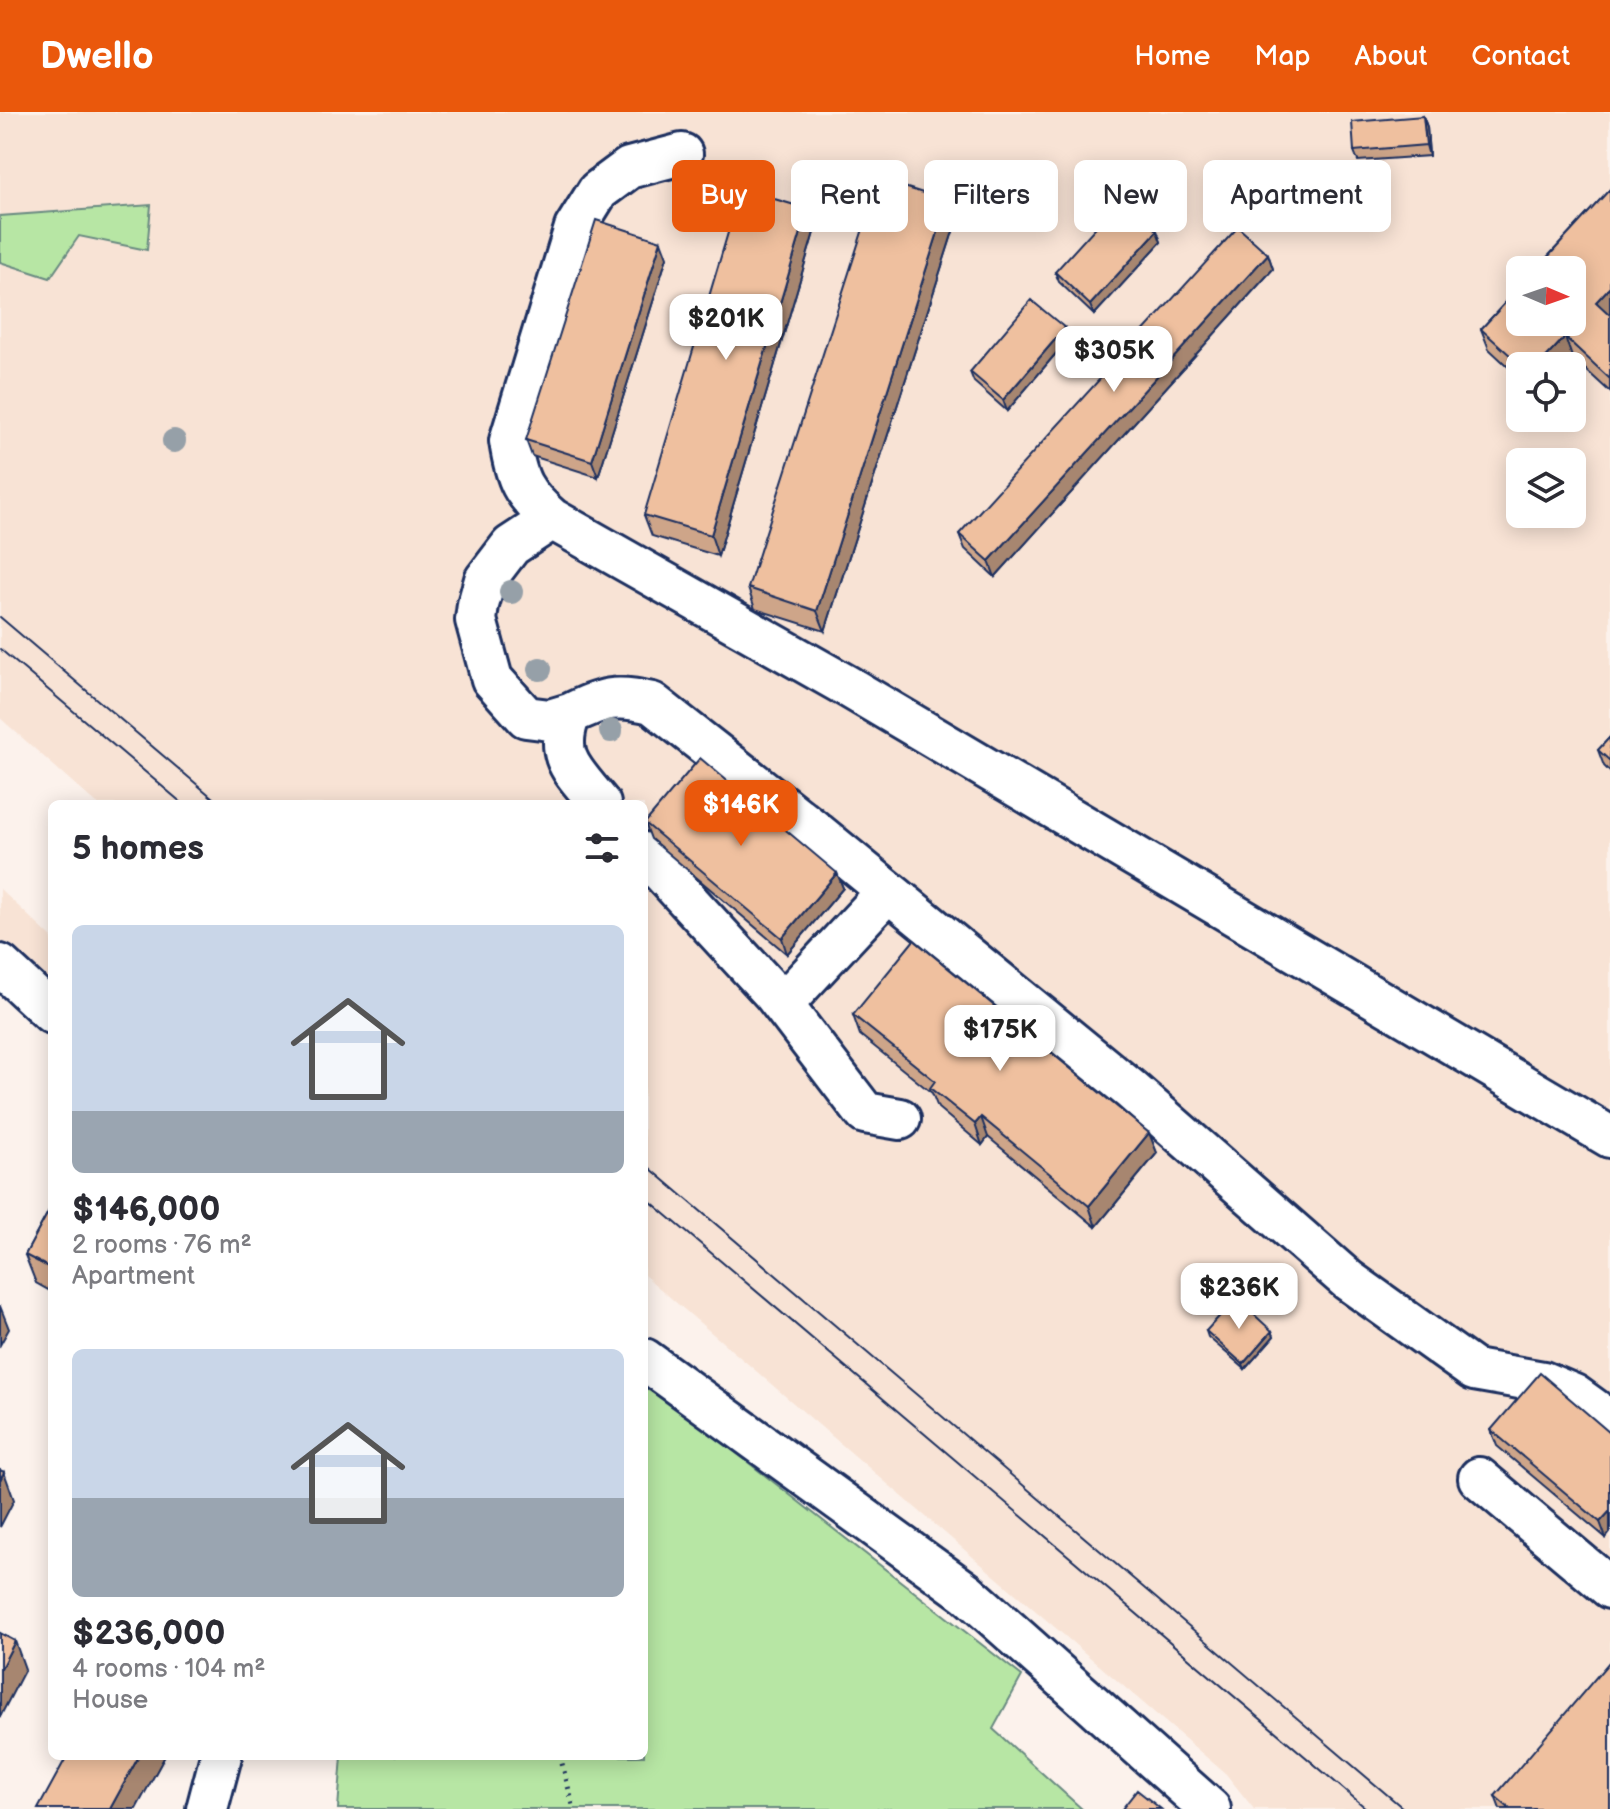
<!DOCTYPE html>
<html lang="en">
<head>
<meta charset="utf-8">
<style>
  body { margin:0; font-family:"Balsamiq Sans",sans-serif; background:#f2f2f3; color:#2b2b33; height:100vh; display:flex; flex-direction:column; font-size:30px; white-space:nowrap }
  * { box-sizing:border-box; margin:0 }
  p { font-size:26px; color:#7c7c81 }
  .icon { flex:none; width:44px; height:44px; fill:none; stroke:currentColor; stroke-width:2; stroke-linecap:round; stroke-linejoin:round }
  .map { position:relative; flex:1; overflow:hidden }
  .panel { position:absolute; left:48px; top:688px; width:600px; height:960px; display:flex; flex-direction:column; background:#fff; border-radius:12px; box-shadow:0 4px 20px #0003 }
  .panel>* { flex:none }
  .hud { position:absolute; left:672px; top:48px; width:760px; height:72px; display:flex; gap:16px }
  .needle { width:52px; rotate:92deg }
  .controls { position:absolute; left:1506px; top:144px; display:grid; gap:16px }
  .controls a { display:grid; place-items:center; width:80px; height:80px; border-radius:12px; background:#fff; box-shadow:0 4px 20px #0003; font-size:40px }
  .price { position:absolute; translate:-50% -68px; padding:0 18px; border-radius:16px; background:#fff; color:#222; font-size:26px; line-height:52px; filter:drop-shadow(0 2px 4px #0008) }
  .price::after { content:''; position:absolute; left:50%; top:48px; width:24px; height:18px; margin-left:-12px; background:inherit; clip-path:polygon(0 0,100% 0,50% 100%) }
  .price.active { background:#ea580c; color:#fff }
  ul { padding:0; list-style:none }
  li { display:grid; align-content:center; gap:16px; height:424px; padding:0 24px }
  li span { display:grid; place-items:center; height:248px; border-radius:12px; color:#555 }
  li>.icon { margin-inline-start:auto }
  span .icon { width:144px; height:144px; fill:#fffc; stroke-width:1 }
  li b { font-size:34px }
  h2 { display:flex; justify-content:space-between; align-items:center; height:96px; padding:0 24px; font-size:34px }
  .tag { padding:0 28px; border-radius:12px; background:#fff; box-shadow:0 4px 20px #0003; font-size:28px; line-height:72px }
  .tag.active { background:#ea580c; color:#fff }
  header { display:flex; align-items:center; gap:48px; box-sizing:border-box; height:112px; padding:0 40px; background:#ea580c; color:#fff }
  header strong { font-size:38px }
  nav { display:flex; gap:44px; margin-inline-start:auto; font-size:28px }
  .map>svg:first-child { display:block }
  .built { fill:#f8e3d5; fill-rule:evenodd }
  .green { fill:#b7e6a4; stroke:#698a81; stroke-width:2 }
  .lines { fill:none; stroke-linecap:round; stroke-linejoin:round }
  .minor-casing { stroke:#1b2f5e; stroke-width:46 }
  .path { stroke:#1b2f5e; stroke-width:5; stroke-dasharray:2 6; stroke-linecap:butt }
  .minor { stroke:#fff; stroke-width:40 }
  .tram { stroke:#1b2f5e; stroke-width:2 }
  .tree { fill:#96a0a8 }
  .wall { fill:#cea589; stroke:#1b2f5e; stroke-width:2 }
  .shaded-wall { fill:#a7866f; stroke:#1b2f5e; stroke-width:2 }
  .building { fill:#efc09f; stroke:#1b2f5e; stroke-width:2 }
</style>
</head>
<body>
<header>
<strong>Dwello</strong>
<nav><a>Home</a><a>Map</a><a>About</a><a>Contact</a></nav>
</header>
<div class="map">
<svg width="1610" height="1697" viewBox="0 0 1610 1697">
  <rect width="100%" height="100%" fill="#fcf2ec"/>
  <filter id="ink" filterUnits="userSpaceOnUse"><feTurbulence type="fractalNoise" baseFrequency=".0125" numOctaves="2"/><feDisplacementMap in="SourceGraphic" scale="16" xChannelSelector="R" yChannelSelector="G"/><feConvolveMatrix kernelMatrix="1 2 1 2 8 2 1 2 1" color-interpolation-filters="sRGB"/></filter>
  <g filter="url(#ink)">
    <path class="built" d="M0,0H1610V1697H1254L1226,1662L644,1163V692H97L0,606ZM1520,158H1572V210H1520ZM1520,254H1572V306H1520ZM1520,350H1572V402H1520Z
      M0,777L52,826V889L0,841Z"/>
    <path class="green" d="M151,93L147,138L79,124L50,166L0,150V104Z
      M644,1269L1022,1564L993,1617L1082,1697H338L342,1644H644Z"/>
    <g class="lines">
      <defs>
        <path id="minor" d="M552,407C522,381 516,368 510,329L575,116L598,79L629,56L682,42
          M570,602L550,608L526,605L492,567L476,508L478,493L485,468L511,434L552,407L847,574L1610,1025
          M600,692C574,659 553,646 570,602C604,586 615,582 652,591L811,716L1130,977L1348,1168L1474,1258L1543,1270L1574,1283L1610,1309
          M644,741L774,882L793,881L888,779
          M0,853L52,901
          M774,882L865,1001L900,1007
          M644,1247L967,1481L1210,1697
          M1479,1366L1610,1476
          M207,1697L221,1644"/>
      </defs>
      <use href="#minor" class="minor-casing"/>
      <path class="path" d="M560,1644L574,1697"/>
      <use href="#minor" class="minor"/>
      <path class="tram" d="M0,505L220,692
        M0,537L183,692
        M644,1051L1404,1697
        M644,1084L1367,1697"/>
    </g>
    <g class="tree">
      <circle cx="174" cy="329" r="12"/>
      <circle cx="511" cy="480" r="12"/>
      <circle cx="540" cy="557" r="12"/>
      <circle cx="611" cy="619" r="12"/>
    </g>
    <path class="wall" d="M1423,4L1427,15L1429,44L1358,49L1354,39Z
      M1610,77V280L1572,245L1564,254H1520V266L1489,237L1481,217Z
      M808,97L815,117L718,444L652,424L644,403Z
      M956,110L825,519L755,497L748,476Z
      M1157,119L1161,130L1094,203L1059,170L1055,160Z
      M1268,142L1273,157L995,465L965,437L959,422Z
      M667,145L598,365L532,344L526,328Z
      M1065,216L1069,226L1007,299L974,270L970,260Z
      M1610,625V660L1604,654L1598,638Z
      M645,711L837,761L843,776L787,842L651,727Z
      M853,903L1149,1021L1157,1041L1096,1115L988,1025L982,1033L938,996L932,981L860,923Z
      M52,1093V1180L36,1171L25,1143Z
      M1206,1219H1272L1274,1224L1245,1257L1208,1225Z
      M1491,1318L1610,1321L1606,1426L1497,1334Z
      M1495,1684L1610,1697H1500Z"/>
    <path class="shaded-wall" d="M1423,4L1427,15L1429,44L1426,33Z
      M948,89L956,110L825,519L817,499Z
      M808,97L815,117L718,444L711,423Z
      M1157,119L1161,130L1094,203L1090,193Z
      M661,129L667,145L598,365L592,349Z
      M1268,142L1273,157L995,465L989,449Z
      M1610,175V204L1596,190Z
      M1065,216L1069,226L1007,299L1003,288Z
      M1565,225L1572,245L1564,254H1538Z
      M837,761L843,776L787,842L782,826Z
      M981,1005L988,1025L982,1033L975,1012Z
      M1149,1021L1157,1041L1096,1115L1089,1094Z
      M0,1194L9,1217L0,1233Z
      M1272,1219L1274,1224L1245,1257L1243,1252Z
      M4,1360L14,1388L0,1415V1368Z
      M1610,1399V1421L1606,1426L1600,1410Z
      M15,1529L25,1557L0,1605V1558Z
      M139,1644H165L136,1697H110Z"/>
    <path class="building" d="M1423,4L1426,33L1354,39L1352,10Z
      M879,67L948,89L817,499L748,476Z
      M741,77L808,97L711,423L644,403Z
      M1610,77V175L1596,190L1610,203V267L1565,225L1538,254H1522L1481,217L1520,175V210H1572V158H1536Z
      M1122,86L1157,119L1090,193L1055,160Z
      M596,108L661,129L592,349L526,328Z
      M1238,115L1268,142L989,449L959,422Z
      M1031,188L1065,216L1003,288L970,260Z
      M1610,625V649L1598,638Z
      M700,646L837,761L782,826L645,711Z
      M914,828L1149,1021L1089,1094L981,1005L975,1012L930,976L935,969L853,903Z
      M52,1093V1157L25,1143Z
      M1236,1186L1272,1219L1243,1252L1206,1219Z
      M1540,1261L1610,1321V1399L1600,1410L1491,1318Z
      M0,1358L4,1360L0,1368Z
      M0,1521L15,1529L0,1558Z
      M1610,1549V1697H1510L1495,1684Z
      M67,1644H139L110,1697H38Z
      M1137,1678L1161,1697H1122Z"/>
  </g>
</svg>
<div class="controls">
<a><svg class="needle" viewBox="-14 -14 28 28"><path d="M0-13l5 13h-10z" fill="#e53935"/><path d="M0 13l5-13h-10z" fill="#7c7c81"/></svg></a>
<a><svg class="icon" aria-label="locate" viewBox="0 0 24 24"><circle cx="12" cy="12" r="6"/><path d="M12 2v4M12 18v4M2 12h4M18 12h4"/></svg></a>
<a><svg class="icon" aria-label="layers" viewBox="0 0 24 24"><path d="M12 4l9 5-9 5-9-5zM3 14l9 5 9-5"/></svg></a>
</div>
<b class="price" style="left:726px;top:250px">$201K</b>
<b class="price" style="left:1114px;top:282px">$305K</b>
<b class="price active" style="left:741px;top:736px">$146K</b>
<b class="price" style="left:1000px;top:961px">$175K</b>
<b class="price" style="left:1239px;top:1219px">$236K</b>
<div class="hud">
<a class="tag active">Buy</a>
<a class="tag">Rent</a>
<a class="tag">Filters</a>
<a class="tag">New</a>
<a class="tag">Apartment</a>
</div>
<section class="panel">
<h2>5 homes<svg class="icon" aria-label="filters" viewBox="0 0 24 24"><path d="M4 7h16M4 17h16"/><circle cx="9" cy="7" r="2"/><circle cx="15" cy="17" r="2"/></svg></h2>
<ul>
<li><span style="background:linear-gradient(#c9d6e8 75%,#9aa5b1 0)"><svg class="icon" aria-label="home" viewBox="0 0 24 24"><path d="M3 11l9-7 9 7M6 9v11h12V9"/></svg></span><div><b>$146,000</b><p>2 rooms · 76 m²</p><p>Apartment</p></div></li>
<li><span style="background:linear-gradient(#c9d6e8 60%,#9aa5b1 0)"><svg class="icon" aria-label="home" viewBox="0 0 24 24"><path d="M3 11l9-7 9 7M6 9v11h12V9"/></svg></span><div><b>$236,000</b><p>4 rooms · 104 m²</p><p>House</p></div></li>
</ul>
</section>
</div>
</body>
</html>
